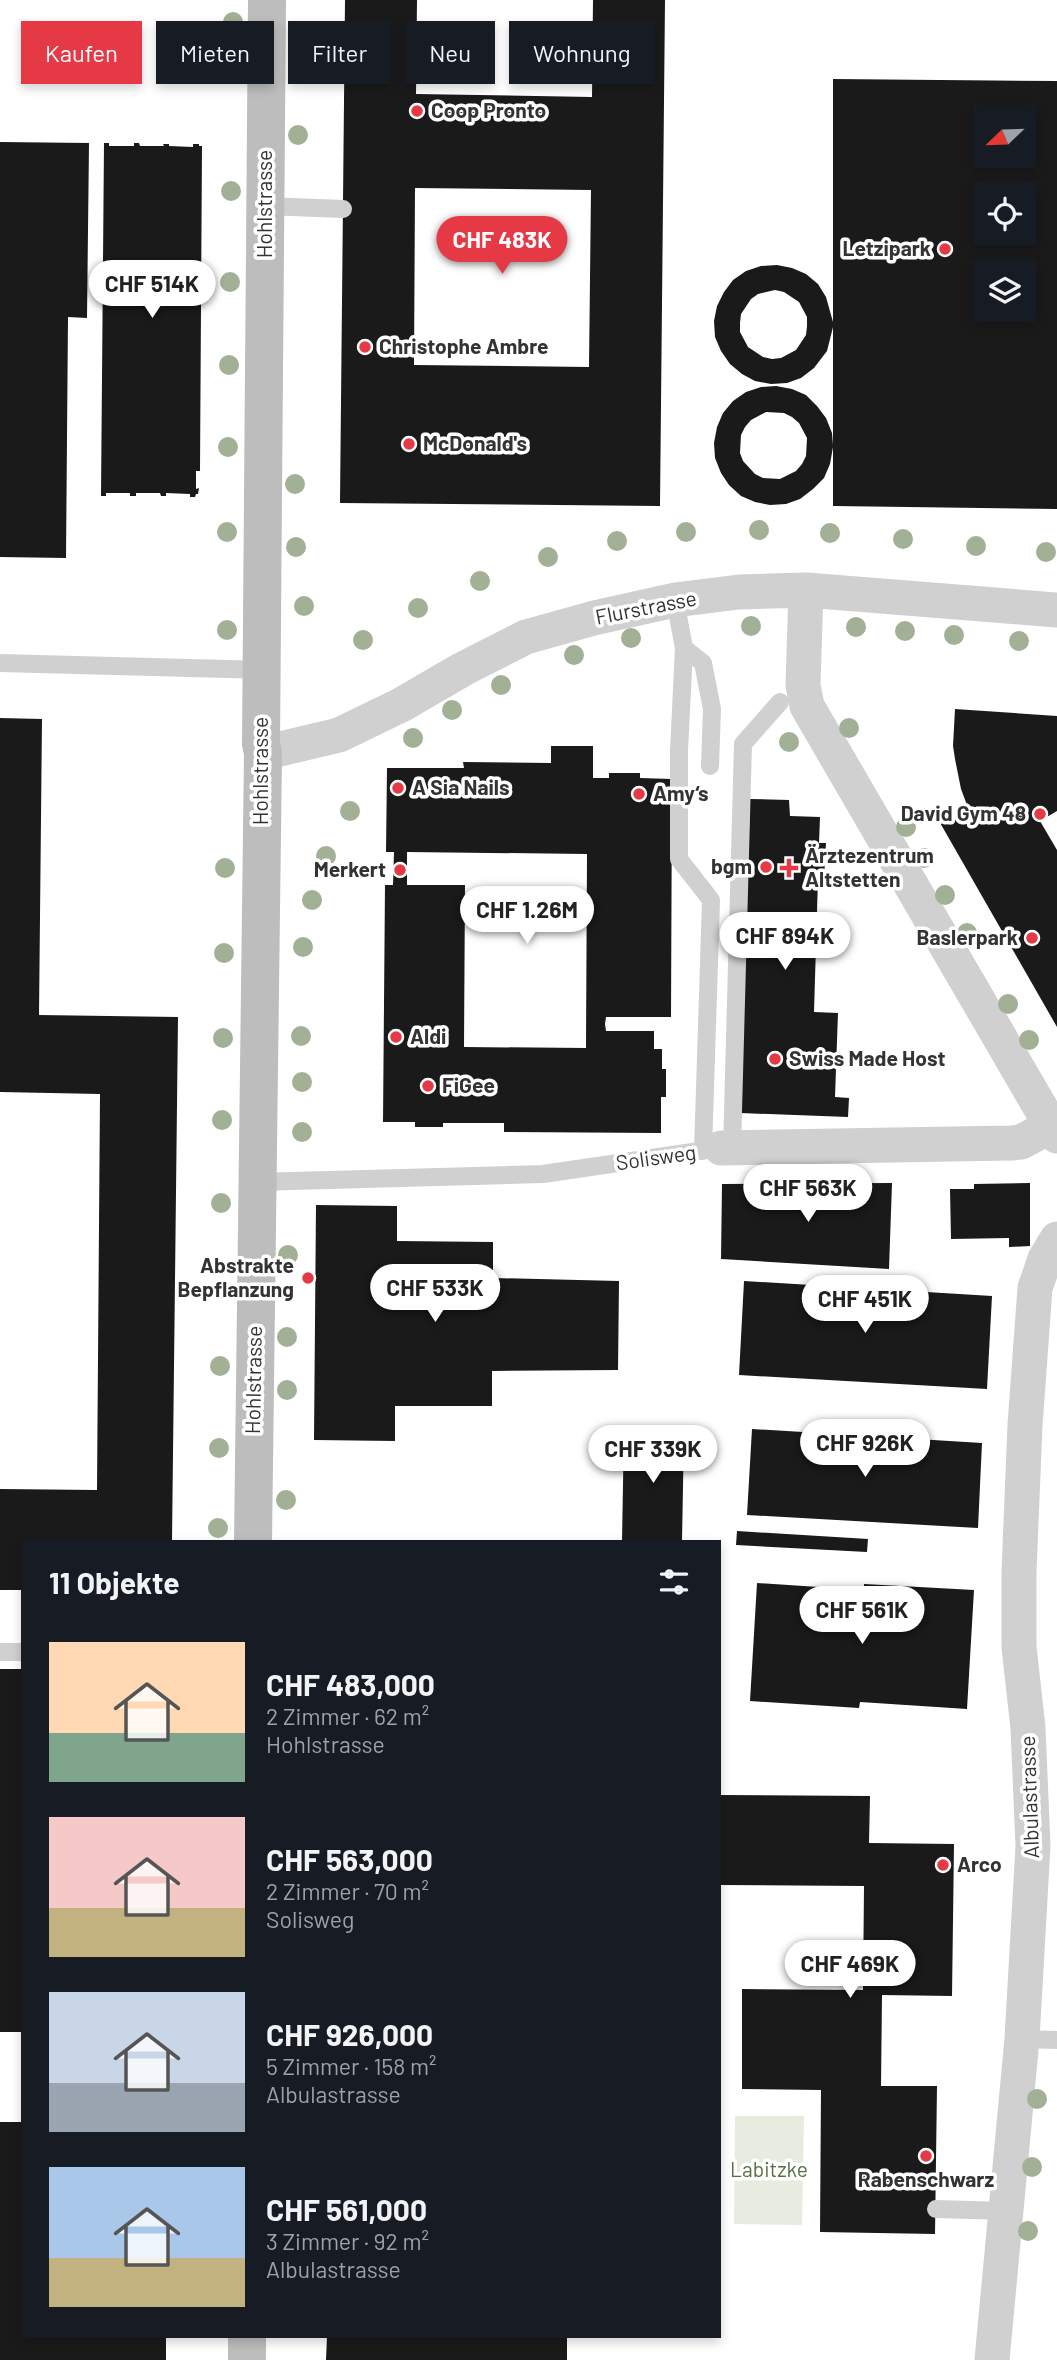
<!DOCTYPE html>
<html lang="de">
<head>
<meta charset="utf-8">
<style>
  body { margin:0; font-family:Barlow,sans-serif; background:#242831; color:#f1f3f6; height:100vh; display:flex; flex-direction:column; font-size:26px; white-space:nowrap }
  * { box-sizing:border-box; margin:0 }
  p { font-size:23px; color:#9ea1a6 }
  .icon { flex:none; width:38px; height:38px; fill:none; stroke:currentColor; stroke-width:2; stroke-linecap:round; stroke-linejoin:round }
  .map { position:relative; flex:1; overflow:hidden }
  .panel { position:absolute; left:21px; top:1540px; width:700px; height:798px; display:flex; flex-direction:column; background:#171b24; border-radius:0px; box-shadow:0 4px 10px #0003 }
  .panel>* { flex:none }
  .hud { position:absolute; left:21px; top:21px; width:700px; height:63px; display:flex; gap:14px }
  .needle { width:46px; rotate:247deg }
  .buttons { position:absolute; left:973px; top:105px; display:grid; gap:14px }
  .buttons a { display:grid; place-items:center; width:63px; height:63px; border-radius:0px; background:#171b24; box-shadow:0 4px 10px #0003; font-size:35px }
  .price { position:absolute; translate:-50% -60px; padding:0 16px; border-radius:24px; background:#fff; color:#222; font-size:23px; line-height:46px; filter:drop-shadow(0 2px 4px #0008) }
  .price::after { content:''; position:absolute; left:50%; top:42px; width:21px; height:16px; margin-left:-10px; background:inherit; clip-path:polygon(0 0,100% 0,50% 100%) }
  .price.active { background:#e63946; color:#fff }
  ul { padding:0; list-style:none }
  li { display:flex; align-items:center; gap:21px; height:175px; padding:0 28px }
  li span { display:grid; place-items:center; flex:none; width:196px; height:140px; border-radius:0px; color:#555 }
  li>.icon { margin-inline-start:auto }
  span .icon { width:84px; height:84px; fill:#fffc; stroke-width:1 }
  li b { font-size:30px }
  h2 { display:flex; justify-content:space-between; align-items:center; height:84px; padding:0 28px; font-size:30px }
  .pill { padding:0 24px; border-radius:0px; background:#171b24; box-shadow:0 4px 10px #0003; font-size:24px; line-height:63px }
  .pill.active { background:#e63946; color:#fff }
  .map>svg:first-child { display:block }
  .green { fill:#e6ecdf }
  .building { fill:#1a1a1a; fill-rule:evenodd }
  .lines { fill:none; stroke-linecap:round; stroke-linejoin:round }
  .lane { stroke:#d0d0d0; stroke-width:18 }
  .street { stroke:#d0d0d0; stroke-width:35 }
  .secondary { stroke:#bdbdbd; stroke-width:38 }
  .tree { fill:#a2b095 }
  .poi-dot { fill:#e63946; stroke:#fff; stroke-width:2.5 }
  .labels { text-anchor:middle; stroke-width:7; stroke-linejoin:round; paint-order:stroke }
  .poi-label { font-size:21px; font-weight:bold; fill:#333; stroke:#fff; text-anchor:start }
  .street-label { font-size:21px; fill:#333; stroke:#fff }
  .park-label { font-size:21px; fill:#56703f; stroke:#fff }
</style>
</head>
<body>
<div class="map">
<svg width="1057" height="2360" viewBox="0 0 1057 2360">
  <rect width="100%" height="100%" fill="#fff"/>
  <path class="green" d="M735,2116H804L802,2225L734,2224Z"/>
  <path class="building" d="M345,0H417L416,94L592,97L593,0H665L660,506L340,503ZM415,188L591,190L589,367L414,365Z
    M833,79L1057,81V509L833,506V447L830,464L824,478L813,489L800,499L786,504L770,505L755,502L741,496L729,485L721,473L715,458L714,443L717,427L723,413L733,401L746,392L761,387L776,386L792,389L806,395L817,406L826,418L832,433L833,445V327L827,351L814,368L801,378L787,383L771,384L755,381L742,374L730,364L721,351L715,337L714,321L717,306L724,292L733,280L746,271L761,266L777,265L792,268L806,274L818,284L826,297L833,322ZM985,117H1024V156H985ZM985,194H1024V233H985ZM985,271H1024V310H985ZM775,290L784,292L799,302L807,317V326L806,335L796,350L781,358L772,359L763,357L748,347L740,332V323L741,314L751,299L758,294ZM766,412L784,413L792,417L799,423L807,438L806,456L802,464L796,471L780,479L763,478L755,474L743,461L740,453L741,435L745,427L751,420Z
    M0,142L89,143L87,318L68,317L66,558L0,557Z
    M104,143H109V146H134V143H139L140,146H164L163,144H169V146L193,147V144H199V146H202L200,471H196V489L199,488L198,494H196L195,497H190V494L166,493V496H161L160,493H136V496H130V493H106V496H101Z
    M955,709L1057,716V811L1040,821L1057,850V1027L939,821L967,805L961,789L955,759L953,746Z
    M0,718L42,719L39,1015L178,1017L172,1542H23V1590H0V1489L97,1490L100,1094L0,1092Z
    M551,746H593V778H609V773H640V778L672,779L671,1017H606L605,1024L606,1031H654V1049H662V1069H666V1097H661V1133L504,1132V1123H443V1127H415V1122H383L385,885H393L394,852H386L387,768H464L463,762L551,763ZM407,852L587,854L586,1048L464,1047L465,885H407Z
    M750,799L789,800L790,816L820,817L819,843H826L824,879L818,878L814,1012L838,1013L835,1097L849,1098L848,1117L740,1113Z
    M892,1183L889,1269L721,1259L722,1184Z
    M1030,1183V1246L1009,1247V1238L951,1239L950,1189H974V1184Z
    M316,1205L397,1206V1241L493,1242V1278L619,1281L618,1370L492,1371V1406H395V1441L314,1440Z
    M744,1281L992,1296L987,1389L739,1375Z
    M624,1428L684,1430L682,1542H622Z
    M752,1429L982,1443L978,1528L747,1515Z
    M737,1531L868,1539L867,1552L736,1545Z
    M757,1583L864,1590V1584L974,1590L967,1709L860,1702L859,1708L750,1701Z
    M0,1669H23V2032H0Z
    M719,1795L870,1796L869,1843L954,1844L952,1996L882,1995L881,2086H937L935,2234L820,2232L821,2090L742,2089V1989L863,1990L864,1886L719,1885Z
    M0,2122H23V2336H166V2360H0Z
    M327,2336H567V2360H326Z"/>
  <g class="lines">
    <path class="lane" d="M265,206L343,209
      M675,600L684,648L679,751V859L711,900L703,1151
      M684,648L703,663L712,709L710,766
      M0,663L261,670
      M732,1148L743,744L780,702
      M256,1182L543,1174L713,1149
      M0,1652H23
      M1022,2039L1057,2040
      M936,2209L1006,2211"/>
    <path class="street" d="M806,590L803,685L807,706L1057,1136
      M263,753L339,735L401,705L463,669L526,637L594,618L675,600L739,592L806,590L1057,610
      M721,1148L1011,1143L1021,1142L1051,1126
      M992,2360L1022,2039L1033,1846L1028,1728L1019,1647V1572L1025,1425L1035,1288L1045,1259L1057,1239"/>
    <path class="secondary" d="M253,1542L263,753L261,744L267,0
      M247,2360V2336"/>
  </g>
  <g class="tree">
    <circle cx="233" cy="22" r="10"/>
    <circle cx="299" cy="55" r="10"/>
    <circle cx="298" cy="135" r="10"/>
    <circle cx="231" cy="191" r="10"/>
    <circle cx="230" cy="282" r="10"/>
    <circle cx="229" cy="365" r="10"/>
    <circle cx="228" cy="447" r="10"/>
    <circle cx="295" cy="484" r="10"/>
    <circle cx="759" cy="530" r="10"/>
    <circle cx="227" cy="532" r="10"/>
    <circle cx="686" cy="532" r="10"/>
    <circle cx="830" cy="533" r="10"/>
    <circle cx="903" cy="539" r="10"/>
    <circle cx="617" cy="541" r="10"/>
    <circle cx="976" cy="546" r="10"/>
    <circle cx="296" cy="547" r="10"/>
    <circle cx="1046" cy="552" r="10"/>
    <circle cx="548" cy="557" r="10"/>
    <circle cx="480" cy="581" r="10"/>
    <circle cx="304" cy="606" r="10"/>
    <circle cx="418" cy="608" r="10"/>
    <circle cx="751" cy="626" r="10"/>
    <circle cx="856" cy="627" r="10"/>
    <circle cx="227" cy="630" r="10"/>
    <circle cx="905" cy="631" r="10"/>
    <circle cx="954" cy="635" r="10"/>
    <circle cx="631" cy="638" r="10"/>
    <circle cx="363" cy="640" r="10"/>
    <circle cx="1019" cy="641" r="10"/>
    <circle cx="574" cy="655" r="10"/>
    <circle cx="501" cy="685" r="10"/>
    <circle cx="452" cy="710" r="10"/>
    <circle cx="849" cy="728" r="10"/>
    <circle cx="413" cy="738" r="10"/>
    <circle cx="789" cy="742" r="10"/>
    <circle cx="350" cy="811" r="10"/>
    <circle cx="906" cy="827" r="10"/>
    <circle cx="326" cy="856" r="10"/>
    <circle cx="924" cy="858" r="10"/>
    <circle cx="225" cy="868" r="10"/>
    <circle cx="945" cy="895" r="10"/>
    <circle cx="312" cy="900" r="10"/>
    <circle cx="967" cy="933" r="10"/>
    <circle cx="303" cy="947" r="10"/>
    <circle cx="224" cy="953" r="10"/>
    <circle cx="1008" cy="1004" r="10"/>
    <circle cx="301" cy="1036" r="10"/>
    <circle cx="223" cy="1038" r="10"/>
    <circle cx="1029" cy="1040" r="10"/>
    <circle cx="302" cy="1082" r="10"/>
    <circle cx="222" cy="1120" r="10"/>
    <circle cx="302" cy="1132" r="10"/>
    <circle cx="221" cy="1203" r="10"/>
    <circle cx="288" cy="1255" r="10"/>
    <circle cx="220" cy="1290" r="10"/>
    <circle cx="287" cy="1337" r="10"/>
    <circle cx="220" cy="1366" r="10"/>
    <circle cx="287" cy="1390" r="10"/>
    <circle cx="219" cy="1448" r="10"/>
    <circle cx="286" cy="1500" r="10"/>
    <circle cx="218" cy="1528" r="10"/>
    <circle cx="1037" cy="2099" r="10"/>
    <circle cx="1032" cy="2167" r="10"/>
    <circle cx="1028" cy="2231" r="10"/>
  </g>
  <g class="poi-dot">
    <circle cx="417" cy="111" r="7"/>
    <circle cx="945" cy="249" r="7"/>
    <circle cx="365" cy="347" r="7"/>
    <circle cx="409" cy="444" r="7"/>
    <circle cx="398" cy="788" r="7"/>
    <circle cx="639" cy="794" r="7"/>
    <circle cx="1040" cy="814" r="7"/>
    <circle cx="766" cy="867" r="7"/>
    <path d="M785.5 857.5h7v7h7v7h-7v7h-7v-7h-7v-7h7z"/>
    <circle cx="400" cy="870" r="7"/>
    <circle cx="1032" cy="938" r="7"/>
    <circle cx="396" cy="1037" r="7"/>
    <circle cx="775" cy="1059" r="7"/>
    <circle cx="428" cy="1086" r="7"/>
    <circle cx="308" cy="1278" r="7"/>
    <circle cx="943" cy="1865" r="7"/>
    <circle cx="926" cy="2156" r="7"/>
  </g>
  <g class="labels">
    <g class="poi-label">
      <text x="431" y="118">Coop Pronto</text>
      <text x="931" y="256" text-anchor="end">Letzipark</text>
      <text x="379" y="354">Christophe Ambre</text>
      <text x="423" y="451">McDonald's</text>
      <text x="412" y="795">A Sia Nails</text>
      <text x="653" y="801">Amy‘s</text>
      <text x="1026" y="821" text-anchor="end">David Gym 48</text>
      <text x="805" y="863">Ärztezentrum<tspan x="805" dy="24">Altstetten</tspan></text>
      <text x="752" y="874" text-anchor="end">bgm</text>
      <text x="386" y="877" text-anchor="end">Merkert</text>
      <text x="1018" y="945" text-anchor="end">Baslerpark</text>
      <text x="410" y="1044">Aldi</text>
      <text x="789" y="1066">Swiss Made Host</text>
      <text x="442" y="1093">FiGee</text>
      <text x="294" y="1273" text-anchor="end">Abstrakte<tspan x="294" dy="24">Bepflanzung</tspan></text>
      <text x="957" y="1872">Arco</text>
      <text x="926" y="2187" text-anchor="middle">Rabenschwarz</text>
    </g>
    <g class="street-label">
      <text transform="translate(265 204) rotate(-90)" y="7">Hohlstrasse</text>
      <text transform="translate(646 608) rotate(-11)" y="7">Flurstrasse</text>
      <text transform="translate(261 771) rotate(-90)" y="7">Hohlstrasse</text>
      <text transform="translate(656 1158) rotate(-8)" y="7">Solisweg</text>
      <text transform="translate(254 1380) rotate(-89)" y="7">Hohlstrasse</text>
      <text transform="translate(1030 1797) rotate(-92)" y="7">Albulastrasse</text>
    </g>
    <g class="park-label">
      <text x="769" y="2177">Labitzke</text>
    </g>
  </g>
</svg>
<div class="buttons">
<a><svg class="needle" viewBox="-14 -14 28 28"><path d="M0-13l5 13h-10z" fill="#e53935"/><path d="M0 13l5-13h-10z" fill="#9ea1a6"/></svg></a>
<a><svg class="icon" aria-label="locate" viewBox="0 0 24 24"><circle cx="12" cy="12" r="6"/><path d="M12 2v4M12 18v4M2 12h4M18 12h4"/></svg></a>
<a><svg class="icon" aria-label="layers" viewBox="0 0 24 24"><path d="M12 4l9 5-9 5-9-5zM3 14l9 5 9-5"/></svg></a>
</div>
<b class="price active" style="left:502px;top:276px">CHF 483K</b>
<b class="price" style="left:152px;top:320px">CHF 514K</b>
<b class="price" style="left:527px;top:946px">CHF 1.26M</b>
<b class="price" style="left:785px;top:972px">CHF 894K</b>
<b class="price" style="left:808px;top:1224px">CHF 563K</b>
<b class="price" style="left:435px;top:1324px">CHF 533K</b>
<b class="price" style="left:865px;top:1335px">CHF 451K</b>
<b class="price" style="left:865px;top:1479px">CHF 926K</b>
<b class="price" style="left:653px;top:1485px">CHF 339K</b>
<b class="price" style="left:862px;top:1646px">CHF 561K</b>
<b class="price" style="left:850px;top:2000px">CHF 469K</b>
<div class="hud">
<a class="pill active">Kaufen</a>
<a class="pill">Mieten</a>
<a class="pill">Filter</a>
<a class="pill">Neu</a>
<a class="pill">Wohnung</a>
</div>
<section class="panel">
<h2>11 Objekte<svg class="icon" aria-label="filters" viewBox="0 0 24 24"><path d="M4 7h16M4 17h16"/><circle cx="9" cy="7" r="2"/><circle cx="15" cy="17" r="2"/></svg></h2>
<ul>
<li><span style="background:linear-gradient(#ffd9b3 65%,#7fa58c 0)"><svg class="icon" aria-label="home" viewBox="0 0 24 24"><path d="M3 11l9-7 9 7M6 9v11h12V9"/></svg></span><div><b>CHF 483,000</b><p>2 Zimmer · 62 m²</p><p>Hohlstrasse</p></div></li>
<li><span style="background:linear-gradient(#f6c9c9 65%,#c2b280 0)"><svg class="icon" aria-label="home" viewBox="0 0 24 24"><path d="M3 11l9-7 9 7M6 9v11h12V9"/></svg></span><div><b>CHF 563,000</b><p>2 Zimmer · 70 m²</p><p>Solisweg</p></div></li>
<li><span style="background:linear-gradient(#c9d6e8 65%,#9aa5b1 0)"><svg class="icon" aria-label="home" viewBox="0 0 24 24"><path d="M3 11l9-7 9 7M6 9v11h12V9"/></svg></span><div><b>CHF 926,000</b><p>5 Zimmer · 158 m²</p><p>Albulastrasse</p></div></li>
<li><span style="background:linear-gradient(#a9c7e8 65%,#c2b280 0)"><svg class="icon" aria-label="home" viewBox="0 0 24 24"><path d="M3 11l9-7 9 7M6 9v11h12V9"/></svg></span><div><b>CHF 561,000</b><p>3 Zimmer · 92 m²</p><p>Albulastrasse</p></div></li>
</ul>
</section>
</div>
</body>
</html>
